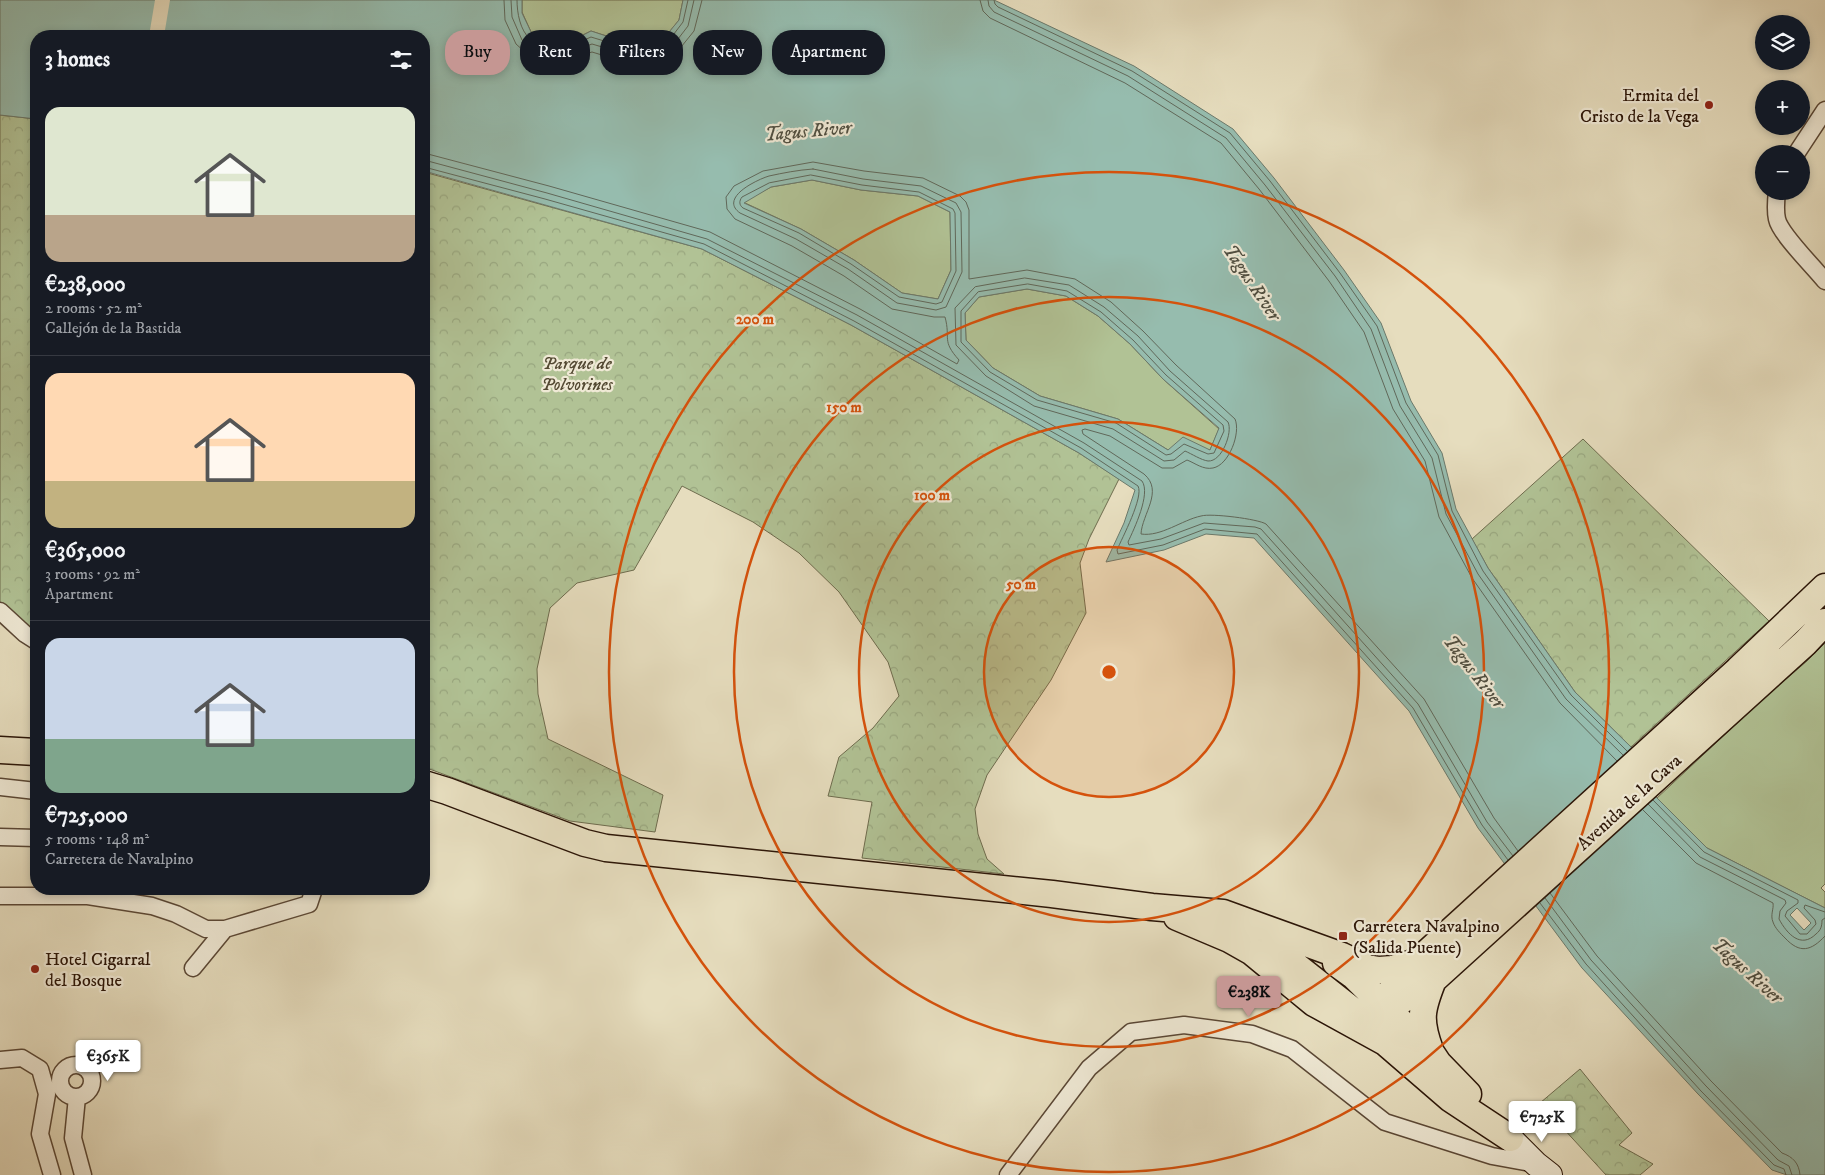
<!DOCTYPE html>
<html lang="en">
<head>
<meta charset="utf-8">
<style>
  body { margin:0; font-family:"IM FELL DW Pica",serif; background:#242831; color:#f1f3f6; height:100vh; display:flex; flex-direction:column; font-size:19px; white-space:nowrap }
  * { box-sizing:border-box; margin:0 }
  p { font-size:16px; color:#9ea1a6 }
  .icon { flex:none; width:28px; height:28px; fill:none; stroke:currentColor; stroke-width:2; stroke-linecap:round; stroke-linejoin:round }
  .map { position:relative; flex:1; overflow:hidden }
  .sheet { position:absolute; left:30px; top:30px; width:400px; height:865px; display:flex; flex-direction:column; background:#171b24; border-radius:20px; box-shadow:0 2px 8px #0003 }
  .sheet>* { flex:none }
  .guide { position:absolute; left:445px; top:30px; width:475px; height:45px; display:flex; gap:10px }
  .tools { position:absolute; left:1755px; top:15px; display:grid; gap:10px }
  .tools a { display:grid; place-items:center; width:55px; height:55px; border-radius:50%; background:#171b24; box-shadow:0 2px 8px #0003; font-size:25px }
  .price { position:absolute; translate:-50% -42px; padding:0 11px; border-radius:5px; background:#fff; color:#222; font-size:16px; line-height:32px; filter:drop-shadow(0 1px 2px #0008) }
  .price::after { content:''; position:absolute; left:50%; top:30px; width:15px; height:11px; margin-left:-8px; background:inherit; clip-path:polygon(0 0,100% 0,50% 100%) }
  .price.on { background:#c59692; color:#111 }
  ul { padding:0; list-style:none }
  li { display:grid; align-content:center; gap:10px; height:265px; padding:0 15px }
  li+li { border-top:1px solid #363941 }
  li span { display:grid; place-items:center; height:155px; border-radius:15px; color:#555 }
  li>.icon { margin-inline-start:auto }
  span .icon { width:90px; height:90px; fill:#fffc; stroke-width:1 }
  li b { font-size:21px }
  h2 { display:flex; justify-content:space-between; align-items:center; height:60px; padding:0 15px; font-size:21px }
  .tag { padding:0 18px; border-radius:20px; background:#171b24; box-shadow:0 2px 8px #0003; font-size:18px; line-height:45px }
  .tag.on { background:#c59692; color:#111 }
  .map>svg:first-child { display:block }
  .green { fill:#b1c295; stroke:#6e6c4e }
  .forest { fill:url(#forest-crowns); stroke:#6e6c4e }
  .water { fill:#96bcae; stroke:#6b796b; fill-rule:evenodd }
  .pier { fill:#e6ddbe }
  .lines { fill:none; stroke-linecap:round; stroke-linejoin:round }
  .shore { stroke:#60685a; stroke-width:1 }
  .street-casing { stroke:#5a4735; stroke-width:19 }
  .secondary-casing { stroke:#2b1507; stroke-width:26 }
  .primary-casing { stroke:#2b1507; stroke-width:29 }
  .street { stroke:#efe9d5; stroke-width:16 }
  .secondary { stroke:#efe9d5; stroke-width:24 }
  .primary { stroke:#e6ddbe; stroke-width:26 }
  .ring { fill:none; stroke:#d5520c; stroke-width:2.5 }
  .poi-dot { fill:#8f2418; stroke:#efe9d5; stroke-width:2 }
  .labels { text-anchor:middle; stroke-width:4.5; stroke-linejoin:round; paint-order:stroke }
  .poi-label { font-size:18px; fill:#2b1507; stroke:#efe9d5; text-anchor:start }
  .park-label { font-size:18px; font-style:italic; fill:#534932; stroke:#efe9d5 }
  .street-label { font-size:18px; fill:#2b1507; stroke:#efe9d5 }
  .water-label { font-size:19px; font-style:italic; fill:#504f41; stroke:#efe9d5 }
  .centre { fill:#d5520c; stroke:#efe9d5; stroke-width:2.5 }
  .ring-label { font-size:15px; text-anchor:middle; font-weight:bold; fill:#d5520c; stroke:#efe9d5; stroke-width:4.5; stroke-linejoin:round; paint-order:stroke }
</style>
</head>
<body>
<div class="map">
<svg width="1825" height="1175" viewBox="0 0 1825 1175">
  <defs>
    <pattern id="forest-crowns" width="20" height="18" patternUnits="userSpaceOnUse" patternTransform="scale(1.25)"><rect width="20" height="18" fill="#b1c295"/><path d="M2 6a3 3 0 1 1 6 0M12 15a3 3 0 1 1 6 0" fill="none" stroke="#98a67f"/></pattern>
  </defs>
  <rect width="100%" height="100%" fill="#e6ddbe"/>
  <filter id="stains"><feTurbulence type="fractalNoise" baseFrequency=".004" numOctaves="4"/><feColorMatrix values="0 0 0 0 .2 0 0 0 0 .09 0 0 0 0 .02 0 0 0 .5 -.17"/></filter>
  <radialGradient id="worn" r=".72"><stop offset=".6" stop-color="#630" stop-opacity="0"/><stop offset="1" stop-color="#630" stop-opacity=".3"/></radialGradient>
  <path class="green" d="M522,0H683L679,20L660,44L628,43L591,31L573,40L532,34L522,12Z
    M812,180L861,190L918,196L950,212L951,270L938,299L902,293L854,260L801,229L743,202L771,187Z
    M1027,289L1066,296L1098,316L1130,344L1163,379L1219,429L1210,450H1168L1118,419L1040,396L993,368L966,340L965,313L979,297Z
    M1825,643V884L1821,888L1825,892V908L1707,848L1657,798L1764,698L1807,661Z"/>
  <path class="forest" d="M0,115L36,119V633L24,626L0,602Z
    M424,172L702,249L851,325L1079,453L1119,479L1089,539L1080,563L1086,613L1051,680L987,775L975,809L978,834L987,859L1004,874L862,858L872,802L828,796L839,757L873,728L899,696L888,662L839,592L799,553L753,522L682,486L634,570L577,583L550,608L537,669L538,694L548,739L663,795L655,832L570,821L424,767Z
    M1583,439L1769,621L1631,747L1575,692L1488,568L1472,539Z
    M1580,1069L1632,1133L1619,1145L1653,1164L1640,1175H1606L1540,1103Z"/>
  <path class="water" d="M0,0H522V13L532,34L573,40L591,31L628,43L659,44L679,20L683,0H994L1134,66L1233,129L1274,178L1344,270L1381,323L1411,401L1442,453L1456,509L1488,568L1575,692L1631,747L1657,798L1707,848L1825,908V1175H1787L1772,1170L1698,1094L1582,968L1478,828L1409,711L1254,538L1206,534L1164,550L1106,562L1124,523L1135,490L1079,453L851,325L702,249L424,171V36H36V119L0,115ZM812,180L861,190L918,196L950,212L951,270L938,299L902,293L854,260L801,229L744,203L771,187ZM1027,289L1066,296L1098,316L1130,344L1163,379L1219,428L1210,450L1183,437L1168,450L1118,419L1040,396L993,368L966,340L965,313L979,297ZM1797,908L1811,923L1804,930L1790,915Z"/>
  <path class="pier" d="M155,0H170L164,36H149Z"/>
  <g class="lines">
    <path class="shore" d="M504,0L505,20L516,44L525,52L573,58L592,52L625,62L659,63L667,61L673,57L694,31L702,0
      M511,0L512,17L522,40L528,45L573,51L592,44L626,54L659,55L668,52L688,26L694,0
      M517,0C517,13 520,30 530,39L573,45L591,37L627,48L659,49L664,47L683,22L688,0
      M980,0L983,11L990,18L1125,83L1221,143L1259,189L1329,281L1364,332L1393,409L1425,461L1439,517L1472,578L1560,703L1617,761
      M988,0L989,6L994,12L1128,76L1226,138L1265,185L1335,276L1371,329L1400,406L1432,458L1446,514L1478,574L1566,699L1623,755
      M994,0L995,4L998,7L1132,71L1230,133L1270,181L1340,273L1377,326L1406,403L1438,455L1452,511L1483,571L1571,695L1627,751
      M424,153L549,186L710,232L860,309L957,364L959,360C941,340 951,339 945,317H934L892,309L844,276L792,246L735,219L727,209L726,197L734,186L763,171L813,162L864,171L923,178L960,196L966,202L969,210V279L1027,270L1075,279L1111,302L1143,331L1176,365L1235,419C1241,433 1229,465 1213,468C1203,470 1195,463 1187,460L1173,468H1162L1110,436L1085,429L1082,430L1083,434L1144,474C1164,491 1142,514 1141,534C1161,537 1182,520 1201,516C1211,513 1258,519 1266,524L1424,699L1494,818L1518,851
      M424,160L547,193L707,239L857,315L1084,443L1142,481C1151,494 1134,529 1128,542L1129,545L1161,539L1204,523L1255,527L1261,529L1418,704L1487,822L1513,856
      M424,167L545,199L704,244L854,321L1081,448L1138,486C1144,497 1122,538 1117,550L1118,554L1163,545L1205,529L1257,534L1413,708L1482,825L1508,860
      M813,169L863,179L921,186L956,203L961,212L962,272L946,307L936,310L897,303L848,269L796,239L740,213C719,198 756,180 769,176C783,173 798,170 813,169Z
      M811,175L862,185L919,192L953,209L955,213L956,271L942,302L936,304L899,297L851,264L799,233L743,208C739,205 739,201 742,197L769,183Z
      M1025,278L1069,285L1104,307L1138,336L1170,371L1228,422C1233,432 1222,462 1208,461C1201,460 1192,454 1185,451L1174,460L1164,461L1113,429L1034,406L986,376L956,345L955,308L975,287Z
      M1028,284L1067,291L1101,312L1133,340L1166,375L1223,425L1224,431L1214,453L1208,454L1184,444L1171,454L1166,455L1116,423L1037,400L990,372L961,342V311L978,292Z
      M1653,800L1704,852L1798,900V903L1787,911L1785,916L1800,934H1807L1816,924L1815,920L1804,908L1805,905L1825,912
      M1648,804L1700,857L1785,900L1786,903L1780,911L1779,919C1787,934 1801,949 1816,934C1821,930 1822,926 1822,920L1825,918
      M1643,810L1696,863L1773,903C1774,909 1770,915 1773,922C1775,928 1780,933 1785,938C1800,954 1811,951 1825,936
      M1550,893L1597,956L1711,1081L1782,1153C1793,1157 1799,1163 1800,1175
      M1545,898L1591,960L1706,1086L1778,1160L1789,1166L1792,1175
      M1540,903L1586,964L1701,1091L1774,1165L1784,1169L1786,1175"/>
    <defs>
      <path id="street" d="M1796,154L1825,110
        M1777,191C1776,200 1775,210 1777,219C1780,234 1814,267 1825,281
        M0,611L25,634L36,641
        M0,787L36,791
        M0,837L36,838
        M0,896H88L152,906L176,914L206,929H225L309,904L314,889
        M193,968L225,929
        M0,1060L22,1058L40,1069L47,1094L40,1134L52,1175
        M60 1081a16 16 0 1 1 32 0a16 16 0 1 1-32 0Z
        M77,1097L73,1138L83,1175
        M1008,1175L1089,1068L1131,1032L1184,1025L1252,1034L1292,1049L1385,1122L1492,1156L1536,1164"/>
      <path id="secondary" d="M1510,1138L1536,1164L1550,1175"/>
      <path id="primary" d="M0,750L36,752
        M424,784L447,791L585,843L606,848L1052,894L1152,907L1223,913L1342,956L1367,968L1379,970L1392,969L1417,962
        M1177,917L1229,939L1252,952L1314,1003L1385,1042L1451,1099L1510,1138
        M1244,935L1282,955L1353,1011L1371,1016L1388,1009L1433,980L1805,643L1825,622
        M1336,963L1354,976L1430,1051L1438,1063L1468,1094
        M1385,1042L1388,1009L1391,991L1417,962L1738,670L1825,587
        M1430,1050C1419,1020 1421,1010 1433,980"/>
    </defs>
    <use href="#street" class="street-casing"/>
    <use href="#secondary" class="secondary-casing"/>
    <use href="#primary" class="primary-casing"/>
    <use href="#street" class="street"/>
    <use href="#secondary" class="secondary"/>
    <use href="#primary" class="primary"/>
  </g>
  <circle cx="1109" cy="672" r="125" fill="#d5520c" fill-opacity=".12"/>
  <g class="ring">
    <circle cx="1109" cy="672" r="125"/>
    <circle cx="1109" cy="672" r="250"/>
    <circle cx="1109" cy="672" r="375"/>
    <circle cx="1109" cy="672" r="500"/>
  </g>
  <g class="poi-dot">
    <circle cx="1709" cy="105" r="5"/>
    <rect x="1338" y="931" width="10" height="10" rx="2.5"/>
    <circle cx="35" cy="969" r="5"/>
  </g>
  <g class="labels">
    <g class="poi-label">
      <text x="1699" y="101" text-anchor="end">Ermita del<tspan x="1699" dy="21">Cristo de la Vega</tspan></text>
      <text x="1353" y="932">Carretera Navalpino<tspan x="1353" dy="21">(Salida Puente)</tspan></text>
      <text x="45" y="965">Hotel Cigarral<tspan x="45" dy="21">del Bosque</tspan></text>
    </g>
    <g class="park-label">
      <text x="577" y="369">Parque de<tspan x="577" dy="21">Polvorines</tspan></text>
    </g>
    <g class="street-label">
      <text transform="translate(1629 802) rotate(-42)" y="6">Avenida de la Cava</text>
    </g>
    <g class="water-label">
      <text transform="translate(808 130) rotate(-5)" y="7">Tagus River</text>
      <text transform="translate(1253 282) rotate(56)" y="7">Tagus River</text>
      <text transform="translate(1475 671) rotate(52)" y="7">Tagus River</text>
      <text transform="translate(1748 970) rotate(42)" y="7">Tagus River</text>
    </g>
  </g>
  <circle cx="1109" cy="672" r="8" class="centre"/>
  <g class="ring-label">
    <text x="755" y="324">200 m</text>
    <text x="844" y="412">150 m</text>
    <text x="932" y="500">100 m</text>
    <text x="1021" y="589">50 m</text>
  </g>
  <rect width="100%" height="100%" filter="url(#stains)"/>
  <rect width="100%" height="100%" fill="url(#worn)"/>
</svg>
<div class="tools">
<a><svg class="icon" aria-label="layers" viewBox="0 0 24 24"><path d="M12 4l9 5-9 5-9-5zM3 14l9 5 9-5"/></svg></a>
<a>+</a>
<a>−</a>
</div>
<b class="price on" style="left:1249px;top:1018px">€238K</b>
<b class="price" style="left:108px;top:1082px">€365K</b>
<b class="price" style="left:1542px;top:1143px">€725K</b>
<div class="guide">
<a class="tag on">Buy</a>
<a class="tag">Rent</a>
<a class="tag">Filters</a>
<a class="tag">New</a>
<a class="tag">Apartment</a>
</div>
<section class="sheet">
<h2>3 homes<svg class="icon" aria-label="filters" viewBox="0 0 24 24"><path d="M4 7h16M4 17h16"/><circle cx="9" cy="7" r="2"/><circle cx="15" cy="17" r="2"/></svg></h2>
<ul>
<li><span style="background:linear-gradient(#dfe7d0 70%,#b9a48a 0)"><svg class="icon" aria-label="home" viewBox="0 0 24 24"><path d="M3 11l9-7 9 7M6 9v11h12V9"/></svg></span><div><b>€238,000</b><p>2 rooms · 52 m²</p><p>Callejón de la Bastida</p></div></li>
<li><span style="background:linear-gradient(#ffd9b3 70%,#c2b280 0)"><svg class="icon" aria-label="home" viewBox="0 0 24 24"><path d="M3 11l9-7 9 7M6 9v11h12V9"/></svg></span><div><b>€365,000</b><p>3 rooms · 92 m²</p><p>Apartment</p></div></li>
<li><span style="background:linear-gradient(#c9d6e8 65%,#7fa58c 0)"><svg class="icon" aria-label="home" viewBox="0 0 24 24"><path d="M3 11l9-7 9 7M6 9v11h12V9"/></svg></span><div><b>€725,000</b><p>5 rooms · 148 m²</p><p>Carretera de Navalpino</p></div></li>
</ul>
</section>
</div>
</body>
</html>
